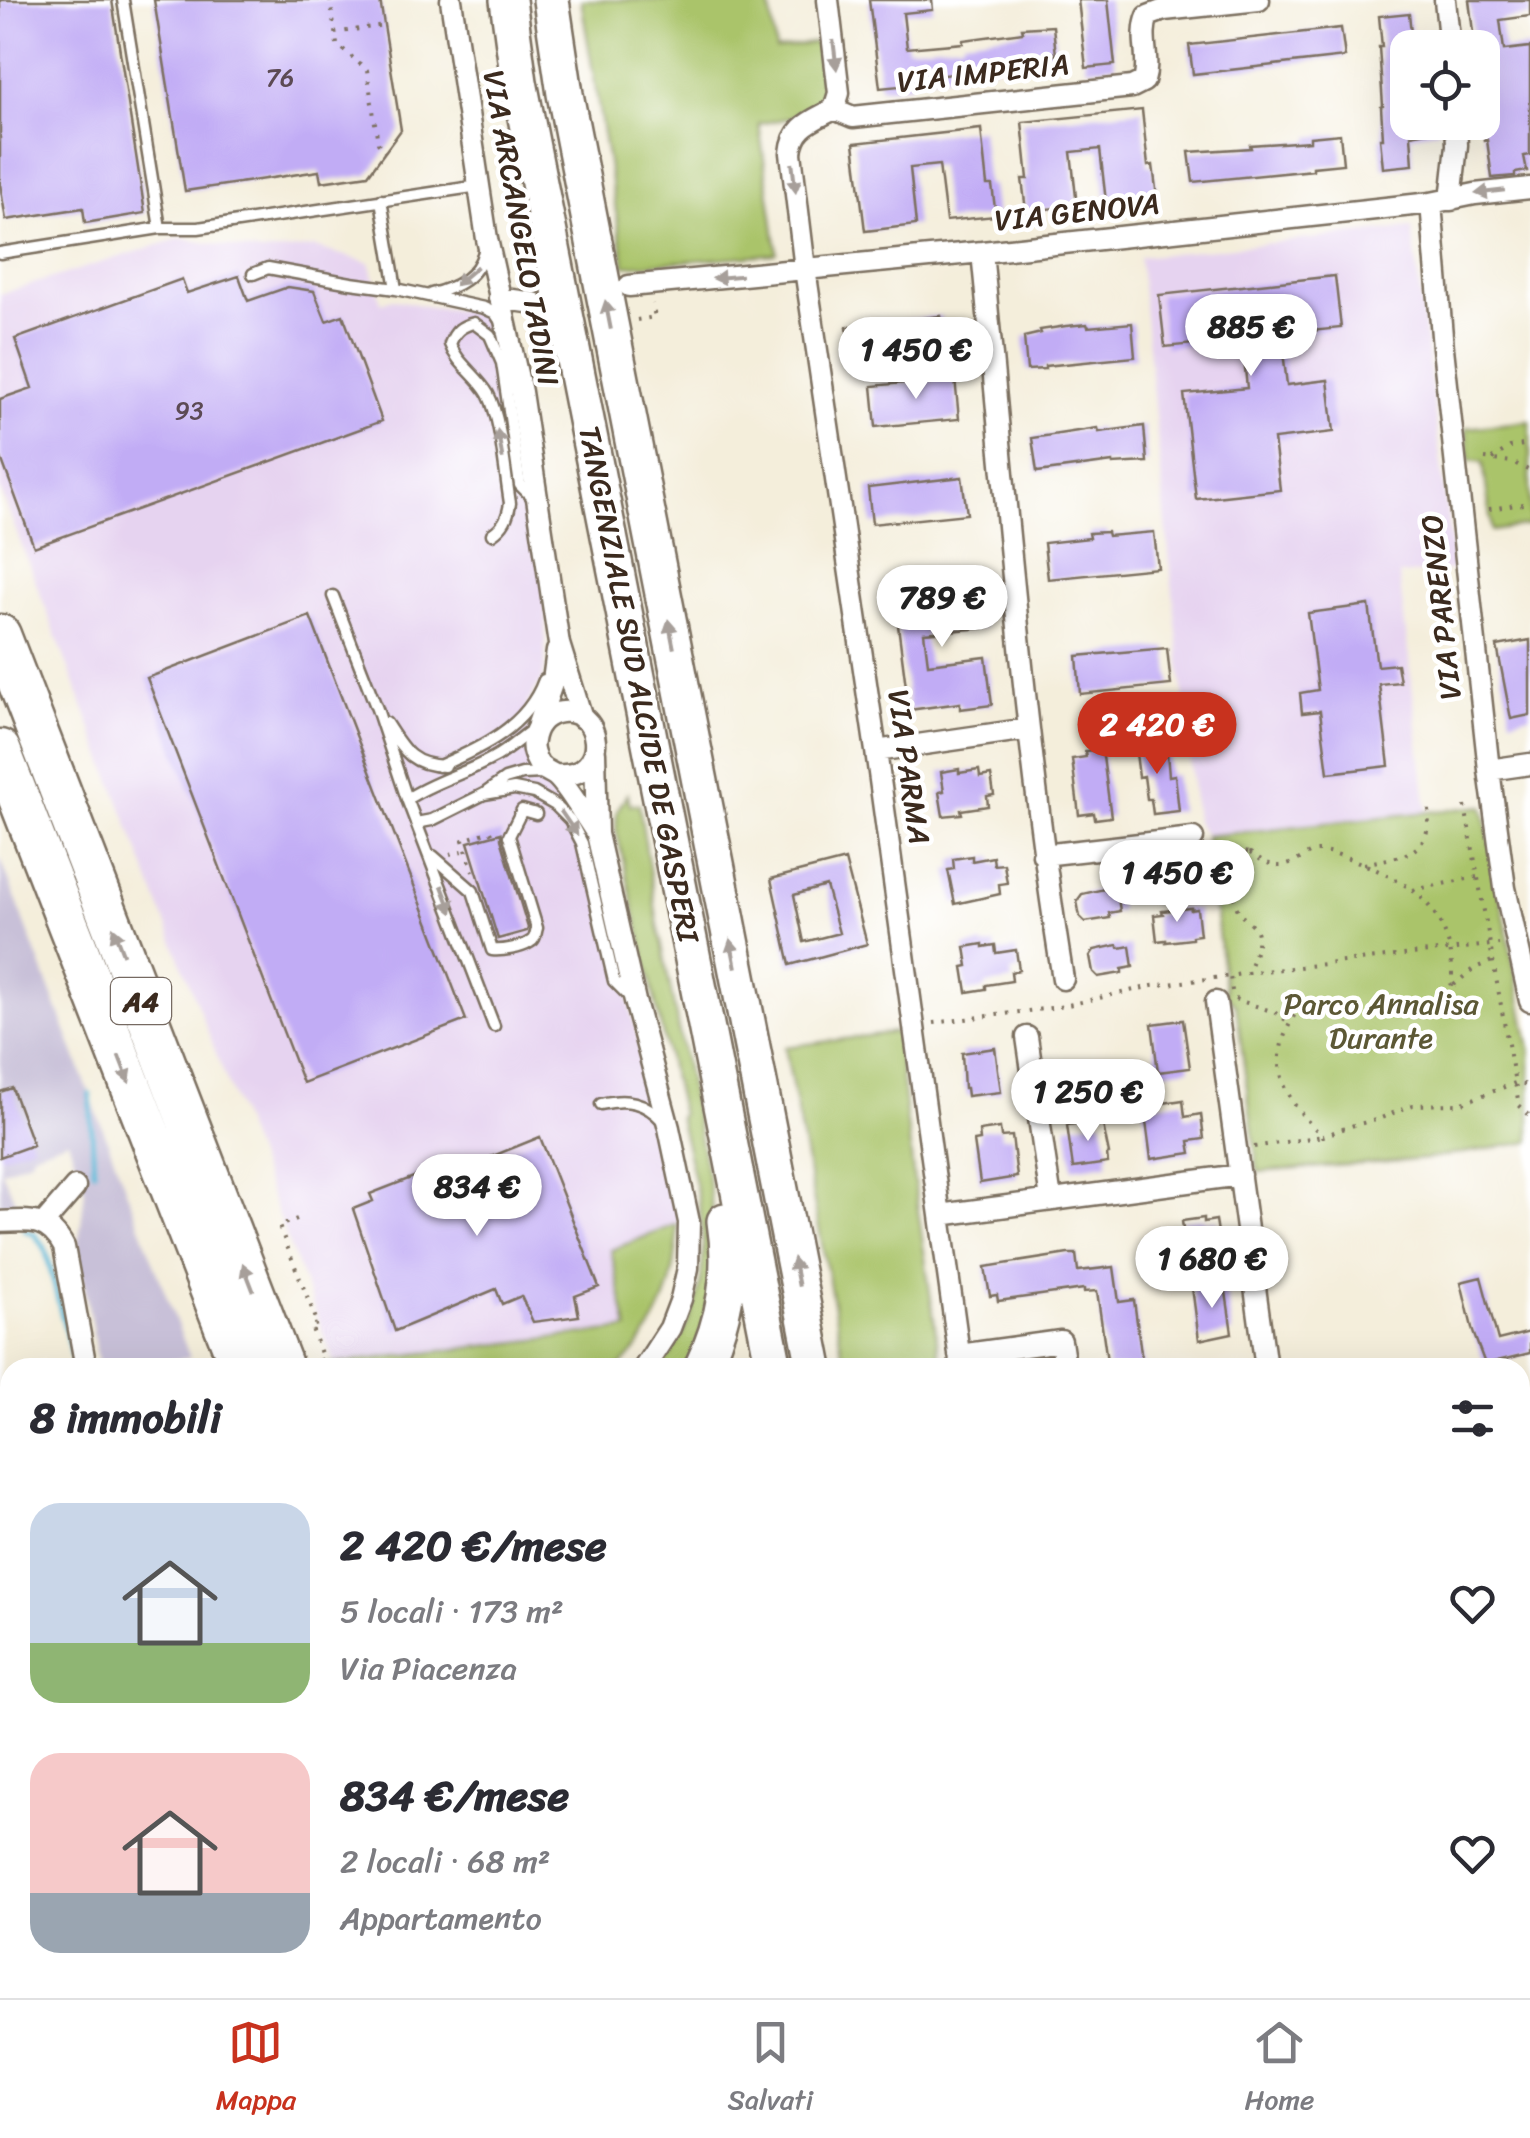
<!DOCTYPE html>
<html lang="it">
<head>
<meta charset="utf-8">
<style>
  body { margin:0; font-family:Sriracha,sans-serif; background:#f2f2f3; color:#2b2b33; height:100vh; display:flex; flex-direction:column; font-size:38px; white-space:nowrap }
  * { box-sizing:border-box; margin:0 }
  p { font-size:32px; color:#7c7c81 }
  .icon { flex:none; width:55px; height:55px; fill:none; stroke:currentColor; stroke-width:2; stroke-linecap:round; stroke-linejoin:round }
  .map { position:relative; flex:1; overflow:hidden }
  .details { position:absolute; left:0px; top:1358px; width:1530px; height:642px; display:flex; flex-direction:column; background:#fff; border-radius:30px 30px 0 0; box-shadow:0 10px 40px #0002 }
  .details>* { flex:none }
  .buttons { position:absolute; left:1390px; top:30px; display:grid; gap:20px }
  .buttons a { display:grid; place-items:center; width:110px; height:110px; border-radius:20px; background:#fff; box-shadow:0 10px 40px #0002; font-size:50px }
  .price { position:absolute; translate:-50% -85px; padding:0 22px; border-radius:35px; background:#fff; color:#222; font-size:32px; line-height:65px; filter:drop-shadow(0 2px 5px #0008) }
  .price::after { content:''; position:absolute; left:50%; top:60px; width:30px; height:22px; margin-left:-15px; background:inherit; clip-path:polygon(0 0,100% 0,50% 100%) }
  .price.active { background:#c8321e; color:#fff }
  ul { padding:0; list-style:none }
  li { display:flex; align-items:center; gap:30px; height:250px; padding:0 30px }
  li span { display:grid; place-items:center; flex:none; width:280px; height:200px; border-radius:30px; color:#555 }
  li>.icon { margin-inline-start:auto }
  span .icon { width:120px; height:120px; fill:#fffc; stroke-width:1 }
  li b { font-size:42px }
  h2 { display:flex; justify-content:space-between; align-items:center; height:120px; padding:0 30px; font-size:42px }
  .tabs { display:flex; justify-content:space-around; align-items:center; height:140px; border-top:2px solid #e1e1e2; background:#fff; font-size:28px; color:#7c7c81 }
  .tabs a { display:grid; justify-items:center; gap:5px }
  .tabs .active { color:#c8321e }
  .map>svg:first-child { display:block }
  .built { fill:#e6d3f0 }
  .industrial { fill:#c8c0d8 }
  .green { fill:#aac46a; stroke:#727744; stroke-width:2.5 }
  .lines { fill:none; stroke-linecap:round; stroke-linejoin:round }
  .stream { stroke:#5ab9d8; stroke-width:5 }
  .building { fill:#c1acf5; fill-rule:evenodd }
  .minor-tunnel { stroke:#cfc7b5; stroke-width:20; stroke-dasharray:20 10; stroke-linecap:butt }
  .service-casing { stroke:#7c6f60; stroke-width:15 }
  .minor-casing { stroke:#7c6f60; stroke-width:25 }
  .tertiary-casing { stroke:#7c6f60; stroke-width:32 }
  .secondary-casing { stroke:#7c6f60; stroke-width:35 }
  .trunk-casing { stroke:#7c6f60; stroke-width:40 }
  .motorway-casing { stroke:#7c6f60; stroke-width:45 }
  .path { stroke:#7c6f60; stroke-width:4; stroke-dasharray:2.5 8; stroke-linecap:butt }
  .service { stroke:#fff; stroke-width:10 }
  .minor { stroke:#fff; stroke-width:20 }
  .tertiary { stroke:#fff; stroke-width:28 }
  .secondary { stroke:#fff; stroke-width:30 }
  .trunk { stroke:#fff; stroke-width:35 }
  .motorway { stroke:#fff; stroke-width:40 }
  .oneway { fill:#a79f9a }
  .labels { text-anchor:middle; stroke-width:9; stroke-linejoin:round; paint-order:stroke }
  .number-label { font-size:25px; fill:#5c4a54 }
  .shield { fill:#fff; stroke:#766a62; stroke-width:2.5 }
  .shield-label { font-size:28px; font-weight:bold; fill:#3b2a1e }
  .street-label { font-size:30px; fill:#3b2a1e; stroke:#fff }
  .park-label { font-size:30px; fill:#5c5835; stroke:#fff }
</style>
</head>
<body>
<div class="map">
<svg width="1530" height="1998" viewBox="0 0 1530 1998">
  <rect width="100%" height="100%" fill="#fff"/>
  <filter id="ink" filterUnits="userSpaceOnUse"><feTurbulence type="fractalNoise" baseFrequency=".01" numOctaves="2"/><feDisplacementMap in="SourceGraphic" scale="20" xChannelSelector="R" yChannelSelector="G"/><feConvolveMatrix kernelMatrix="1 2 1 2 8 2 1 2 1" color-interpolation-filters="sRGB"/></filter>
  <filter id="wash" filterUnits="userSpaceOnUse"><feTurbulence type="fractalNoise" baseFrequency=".0048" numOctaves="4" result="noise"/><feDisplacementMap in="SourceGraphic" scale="40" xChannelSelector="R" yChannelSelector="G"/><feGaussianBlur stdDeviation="2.25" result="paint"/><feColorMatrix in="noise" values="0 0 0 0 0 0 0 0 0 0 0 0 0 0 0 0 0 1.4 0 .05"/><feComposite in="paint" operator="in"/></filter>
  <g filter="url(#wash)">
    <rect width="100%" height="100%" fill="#f4eedb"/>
    <path class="built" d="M1412,228L1454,570L1399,575L1427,811L1206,836L1196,821L1139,257Z
      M181,238L263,253L314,247L370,263L381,303L393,299L430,307L478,312L491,319L497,325L546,585L545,667L541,682L527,704L535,768L541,780L561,790L592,839L679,1220L628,1329L335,1364L0,489V294Z"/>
    <path class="industrial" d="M0,857L190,1358L130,1367H99L78,1248L85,1190L68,1140L33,1153L29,1160L2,1171L17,1205H0Z"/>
    <path class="green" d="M581,0H769L776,50L816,42L822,91L819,101L789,118L759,124L777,252L774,254L625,266Z
      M1530,421V525L1492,531L1483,462L1470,460L1466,428Z
      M627,794L630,805L639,804L658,925L709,1185L714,1222L716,1273L693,1367H661C670,1358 676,1347 682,1335C722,1261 696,1192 679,1116L681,1115L616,829L617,811Z
      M1483,806L1530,1051V1142L1427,1159L1258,1172L1236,1005L1226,996L1206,836Z
      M896,1032L915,1189L941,1367H845L785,1047Z
      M677,1224C679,1279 659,1329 620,1367L314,1368L313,1366L628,1329L611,1250Z"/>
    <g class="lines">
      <path class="stream" d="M90,1094L94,1171
        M24,1230L34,1234L45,1248L75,1368
        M0,1410L10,1408"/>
    </g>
    <g id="blocks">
      <path class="building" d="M0,0H112L145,213L85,223L83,208L6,220L0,184Z
        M154,0H380L401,130L368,175L321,182L319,171L185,191Z
        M869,0H932L933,10L903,13L907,48L963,43V40L1023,32L1022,28L1053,26L1056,55L996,63V67L966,69L967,73L910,78L911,85L880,88Z
        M1078,0H1108L1115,65L1086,68Z
        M1469,0H1530V16L1500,20L1504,50L1530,47V155L1524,156L1527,171L1515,173V176L1492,178L1487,140L1484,141L1482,128V48H1475Z
        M1409,13L1412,44L1410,48H1408V122H1438L1439,130L1411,135L1413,165L1383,168L1380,138H1383L1381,107L1383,106L1379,47H1382L1379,16Z
        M1341,28L1345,57L1193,74L1189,45Z
        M1142,110L1148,166L1153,165L1157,197L1106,202L1100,149L1071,152L1077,206L1026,211L1022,179H1028L1022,122Z
        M981,129L987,185H992L996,216L946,221L939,165L910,168L916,225L865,231L854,143Z
        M1340,134L1343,164L1313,167V170L1193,182L1189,152L1251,148L1250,145L1310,141V137Z
        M239,276L248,301L288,287L314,291L326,321L343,315L382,421L34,547L0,455V399L32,388L15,339L182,279L187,293Z
        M1335,276L1341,328L1281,334L1287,385L1328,380L1334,432L1274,439L1280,490L1196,499L1184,394L1247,388L1242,339L1165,347L1159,295Z
        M941,316L945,351L851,362L847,327Z
        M1132,323L1135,357L1045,366V369L1027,370L1024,337L1041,333L1040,330L1066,326L1087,324L1088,327Z
        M955,378L959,419L876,427L872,386Z
        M1144,426L1147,462L1113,464V462L1037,472L1032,438L1098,428L1099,432Z
        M962,477L967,514L872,524L868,488Z
        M1107,532L1108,536L1154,532L1158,568L1048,579L1044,543L1090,538L1089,533Z
        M969,580V583L978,582L983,628L924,633L928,664L986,657L992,705L960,709V703L909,710L895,602L946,595L945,586Z
        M1369,605L1377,666L1397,664L1400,682L1379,684L1389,766L1328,773L1320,711L1302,713L1300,693L1318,690L1308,613Z
        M310,616L466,1020L303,1083L147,678Z
        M1530,640V715L1511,719L1497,646Z
        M1167,648L1171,685L1080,694L1077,656Z
        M1166,742L1169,776L1175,775L1179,811L1153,814L1151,799H1147L1144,776L1139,777L1135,745Z
        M1102,749L1111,817L1095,819L1094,813L1079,815L1072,759L1086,757L1085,751Z
        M959,769V773L979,770L980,777L991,775L994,795L987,796L988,806L961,810L962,814L943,816L939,792L944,791L941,772Z
        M501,833V839L528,928L527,931L498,939L468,842Z
        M972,856V861L993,857L994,865L1004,864L1007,883L999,884L1000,894L955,904L948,870L954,869L953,859Z
        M845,860L867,944L790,965L771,879ZM826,886L839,933L804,942L794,895Z
        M1104,889L1107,892L1117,891L1120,911L1109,913L1110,918L1085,922L1080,917L1077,901L1082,894Z
        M1191,908V910L1197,909L1200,935L1192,936V939L1166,942V940L1157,941L1154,915L1163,914L1162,911Z
        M983,944V947L995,945L996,953L1016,950L1019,970L1011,972L1012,981L986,985V989L967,992L963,967L968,966L965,947Z
        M1117,945L1120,948L1130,946L1133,967L1122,969V973L1098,977L1093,972L1090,956L1094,950Z
        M1183,1020L1190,1068L1158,1072L1152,1024Z
        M995,1048L1001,1092L967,1096L966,1088H964L962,1053Z
        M12,1088L33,1145L0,1157V1092Z
        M1183,1100L1185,1117L1201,1114L1204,1139L1189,1141L1191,1153L1151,1159L1144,1106Z
        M1102,1120L1109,1154L1107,1155L1108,1163L1073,1168L1067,1125Z
        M1000,1128L1001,1137L1012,1136L1017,1177L980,1183L974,1141L980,1140L979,1131Z
        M540,1137L599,1287L575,1296L579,1316L533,1322L521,1296L502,1304L496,1289L395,1331L353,1209L373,1201L370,1194L434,1169L439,1178Z
        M1204,1218V1222L1216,1220L1221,1251L1187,1258L1182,1221Z
        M1068,1254H1076L1078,1271L1114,1267L1119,1302L1134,1300L1143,1368H1108L1097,1291L1084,1292V1289L998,1301L997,1295L990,1296L985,1267Z
        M1481,1277L1498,1340L1530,1332V1353L1485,1364L1473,1332L1461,1282Z
        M1213,1284L1214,1287L1225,1285L1232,1333L1199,1340L1192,1287Z"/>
    </g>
  </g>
  <g filter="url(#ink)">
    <use href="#blocks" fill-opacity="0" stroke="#7c6f60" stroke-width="2.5"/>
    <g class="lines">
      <path class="minor-tunnel" d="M179,1998L180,1990"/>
      <defs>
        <path id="service" d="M123,0L160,228
          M381,200L396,289
          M0,253L160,228H198L479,186
          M253,274L268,268L351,283L396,289L484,308L495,313L499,319
          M431,294C456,288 478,277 484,251
          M492,534C504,526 508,517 510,503C505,474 501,418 488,394C477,375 457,364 450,344C455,331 461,326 474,323L490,335L502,363L520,485L533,498
          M333,596L377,709L407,799L494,1026
          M386,723C403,749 410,765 444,766
          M439,766C481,748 527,727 544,680
          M484,794L514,789L534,793L555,805L570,820L582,843L614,981L632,999
          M407,799C434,781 465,774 493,758C507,751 519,739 532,730
          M416,823L432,820L484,794L505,779L522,774L543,773
          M433,856L473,891L492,950C502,951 521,948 530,942C536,939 535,934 537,928L509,836L522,810L536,814
          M601,1104C626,1098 645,1101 663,1121"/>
        <path id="minor" d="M451,0L487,239L521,392L559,644L582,718
          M828,0L839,93L834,109
          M1445,0L1450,48
          M834,109C812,121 793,126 791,153L805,269L876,751L961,1368
          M834,109L853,117L1132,87L1144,81C1151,59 1139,37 1148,16L1164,10L1259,0
          M1451,200L1457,145L1456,122
          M1431,203L1443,348L1489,770L1505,888L1530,1001
          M982,252C1006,495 1024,739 1063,979
          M629,286L982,252L1431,203L1475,194L1530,188
          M499,298L534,303
          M538,724L553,681L557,651
          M876,751L1028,729
          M595,752L597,834L635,1001L669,1128L689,1222L688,1268L681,1299L670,1328L644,1368
          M1489,770L1530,764
          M556,775C613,780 603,701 556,713C542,717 535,727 533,741C531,749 534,756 538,763C543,771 550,771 556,776C566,784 588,821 597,834
          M1043,855L1193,838
          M1216,1002L1266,1368
          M1027,1037L1051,1200
          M940,1215L1240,1175
          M0,1222C31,1220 49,1218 64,1247L86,1368
          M43,1224L75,1187
          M959,1355L1061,1341L1065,1368
          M1520,1599L1530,1668
          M1520,1709L1530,1708
          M0,1897H10
          M1040,1990L1041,1998
          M1229,1990L1230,1998
          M1393,1990V1998"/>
        <path id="tertiary" d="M0,1974L10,1975
          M213,1990L333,1998"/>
        <path id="secondary" d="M757,1990L765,1998
          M662,1998L669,1990"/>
        <path id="trunk" d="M508,0L519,82L774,1368
          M551,0L565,94L815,1368
          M702,1368C725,1320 733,1273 725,1221
          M897,1990L898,1998
          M938,1990L940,1998"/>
        <path id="motorway" d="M0,635L283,1368
          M0,750L241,1368
          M479,1990L482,1998
          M521,1990L524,1998"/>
      </defs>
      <use href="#service" class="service-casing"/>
      <use href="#minor" class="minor-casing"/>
      <use href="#tertiary" class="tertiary-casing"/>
      <use href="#secondary" class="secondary-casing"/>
      <use href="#trunk" class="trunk-casing"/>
      <use href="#motorway" class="motorway-casing"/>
      <path class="path" d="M330,0L337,44L367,70L378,143L385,152
        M335,33L384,25
        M637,320L655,317L652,304
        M1485,459L1512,462L1530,471
        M1492,459L1510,447L1530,444
        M1489,509L1530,503
        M1465,806L1519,1105L1530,1116
        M1204,852L1232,849L1249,853
        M450,854L470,849
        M1364,864C1401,855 1431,858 1429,809
        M473,872L463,840L491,831L493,835
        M1413,890L1477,877
        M1247,973L1499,944
        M1454,985L1473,969L1492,961
        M1232,991L1230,976L1247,973C1251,962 1259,947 1257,935C1256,926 1248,922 1243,917C1232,906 1228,877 1238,864C1239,862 1248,855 1250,853C1268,864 1278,872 1298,860C1305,856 1310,851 1318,851C1339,850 1400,879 1416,893C1429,904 1440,919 1446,936C1451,949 1452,960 1452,973C1454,1049 1351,996 1312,1004C1297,1007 1292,1018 1287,1030C1267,1073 1292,1108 1323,1136L1354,1125L1376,1120L1413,1105L1460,1104L1515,1083L1530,1085
        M1235,999L1274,1012L1290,1023
        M934,1023L1059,1007L1152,986L1230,976
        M1254,1147L1323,1136
        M297,1219L279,1226L318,1324L311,1326L323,1359L312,1363L311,1360
        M189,1368L208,1364
        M625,1998L639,1992"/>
      <use href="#service" class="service"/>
      <use href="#minor" class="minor"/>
      <use href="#tertiary" class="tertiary"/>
      <use href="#secondary" class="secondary"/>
      <use href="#trunk" class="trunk"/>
      <use href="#motorway" class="motorway"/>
    </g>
    <defs><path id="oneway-solid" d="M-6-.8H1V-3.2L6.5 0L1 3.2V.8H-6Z" transform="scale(2.5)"/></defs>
    <g class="oneway">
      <use href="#oneway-solid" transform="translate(835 55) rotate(83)"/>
      <use href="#oneway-solid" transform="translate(794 178) rotate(83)"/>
      <use href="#oneway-solid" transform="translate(1490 192) rotate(173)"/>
      <use href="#oneway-solid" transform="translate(466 276) rotate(140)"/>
      <use href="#oneway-solid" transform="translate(727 277) rotate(175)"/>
      <use href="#oneway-solid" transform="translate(608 315) rotate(-101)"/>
      <use href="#oneway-solid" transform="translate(500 444) rotate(-100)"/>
      <use href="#oneway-solid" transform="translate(671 634) rotate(-101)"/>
      <use href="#oneway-solid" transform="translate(569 823) rotate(55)"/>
      <use href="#oneway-solid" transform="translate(447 899) rotate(69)"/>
      <use href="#oneway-solid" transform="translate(118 941) rotate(-111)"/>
      <use href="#oneway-solid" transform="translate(733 953) rotate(-101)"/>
      <use href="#oneway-solid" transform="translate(124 1069) rotate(69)"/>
      <use href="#oneway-solid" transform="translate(796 1272) rotate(-101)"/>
      <use href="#oneway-solid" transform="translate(248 1277) rotate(-111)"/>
    </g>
  </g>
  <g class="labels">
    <g class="number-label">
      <text x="280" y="86">76</text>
      <text x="189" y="419">93</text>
    </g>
    <rect class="shield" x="111" y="978" width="60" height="46" rx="8"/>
    <g class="shield-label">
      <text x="141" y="1011">A4</text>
    </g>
    <g class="street-label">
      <text transform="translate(983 73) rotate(-6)" y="10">VIA IMPERIA</text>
      <text transform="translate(1077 212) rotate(-6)" y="10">VIA GENOVA</text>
      <text transform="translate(521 228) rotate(80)" y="10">VIA ARCANGELO TADINI</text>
      <text transform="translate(1441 607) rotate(-96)" y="10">VIA PARENZO</text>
      <text transform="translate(639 684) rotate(79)" y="10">TANGENZIALE SUD ALCIDE DE GASPERI</text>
      <text transform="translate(909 767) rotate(82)" y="10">VIA PARMA</text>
    </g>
    <g class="park-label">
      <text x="1381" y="1014">Parco Annalisa<tspan x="1381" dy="34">Durante</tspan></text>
    </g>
  </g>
</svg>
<div class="buttons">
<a><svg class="icon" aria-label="locate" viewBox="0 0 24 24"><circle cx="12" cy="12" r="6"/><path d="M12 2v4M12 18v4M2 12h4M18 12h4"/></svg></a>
</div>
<b class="price" style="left:1251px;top:379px">885 €</b>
<b class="price" style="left:916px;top:402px">1 450 €</b>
<b class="price" style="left:942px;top:650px">789 €</b>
<b class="price active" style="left:1157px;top:777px">2 420 €</b>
<b class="price" style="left:1177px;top:925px">1 450 €</b>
<b class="price" style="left:1088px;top:1144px">1 250 €</b>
<b class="price" style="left:477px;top:1239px">834 €</b>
<b class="price" style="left:1212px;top:1311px">1 680 €</b>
<section class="details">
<h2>8 immobili<svg class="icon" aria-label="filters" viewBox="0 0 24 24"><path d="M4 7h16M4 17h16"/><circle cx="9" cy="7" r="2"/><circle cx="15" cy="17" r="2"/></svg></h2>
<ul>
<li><span style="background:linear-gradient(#c9d6e8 70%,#8fb573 0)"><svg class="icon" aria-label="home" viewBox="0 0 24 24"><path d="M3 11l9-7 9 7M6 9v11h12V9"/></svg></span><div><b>2 420 €/mese</b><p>5 locali · 173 m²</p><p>Via Piacenza</p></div><svg class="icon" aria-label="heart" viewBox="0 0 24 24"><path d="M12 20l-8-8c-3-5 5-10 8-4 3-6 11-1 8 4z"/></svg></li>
<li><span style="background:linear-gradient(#f6c9c9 70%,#9aa5b1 0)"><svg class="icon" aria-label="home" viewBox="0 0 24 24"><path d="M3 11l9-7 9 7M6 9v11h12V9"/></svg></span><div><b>834 €/mese</b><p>2 locali · 68 m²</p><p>Appartamento</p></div><svg class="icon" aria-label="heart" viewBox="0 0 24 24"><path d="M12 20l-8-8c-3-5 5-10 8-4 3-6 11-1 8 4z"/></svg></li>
</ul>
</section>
</div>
<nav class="tabs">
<a class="active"><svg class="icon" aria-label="map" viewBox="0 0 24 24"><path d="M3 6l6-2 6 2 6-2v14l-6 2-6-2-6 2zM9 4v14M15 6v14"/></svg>Mappa</a>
<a><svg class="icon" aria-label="saved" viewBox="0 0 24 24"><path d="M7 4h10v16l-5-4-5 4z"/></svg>Salvati</a>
<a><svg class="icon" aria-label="home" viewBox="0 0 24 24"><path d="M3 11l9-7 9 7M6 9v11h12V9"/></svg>Home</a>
</nav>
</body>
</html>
